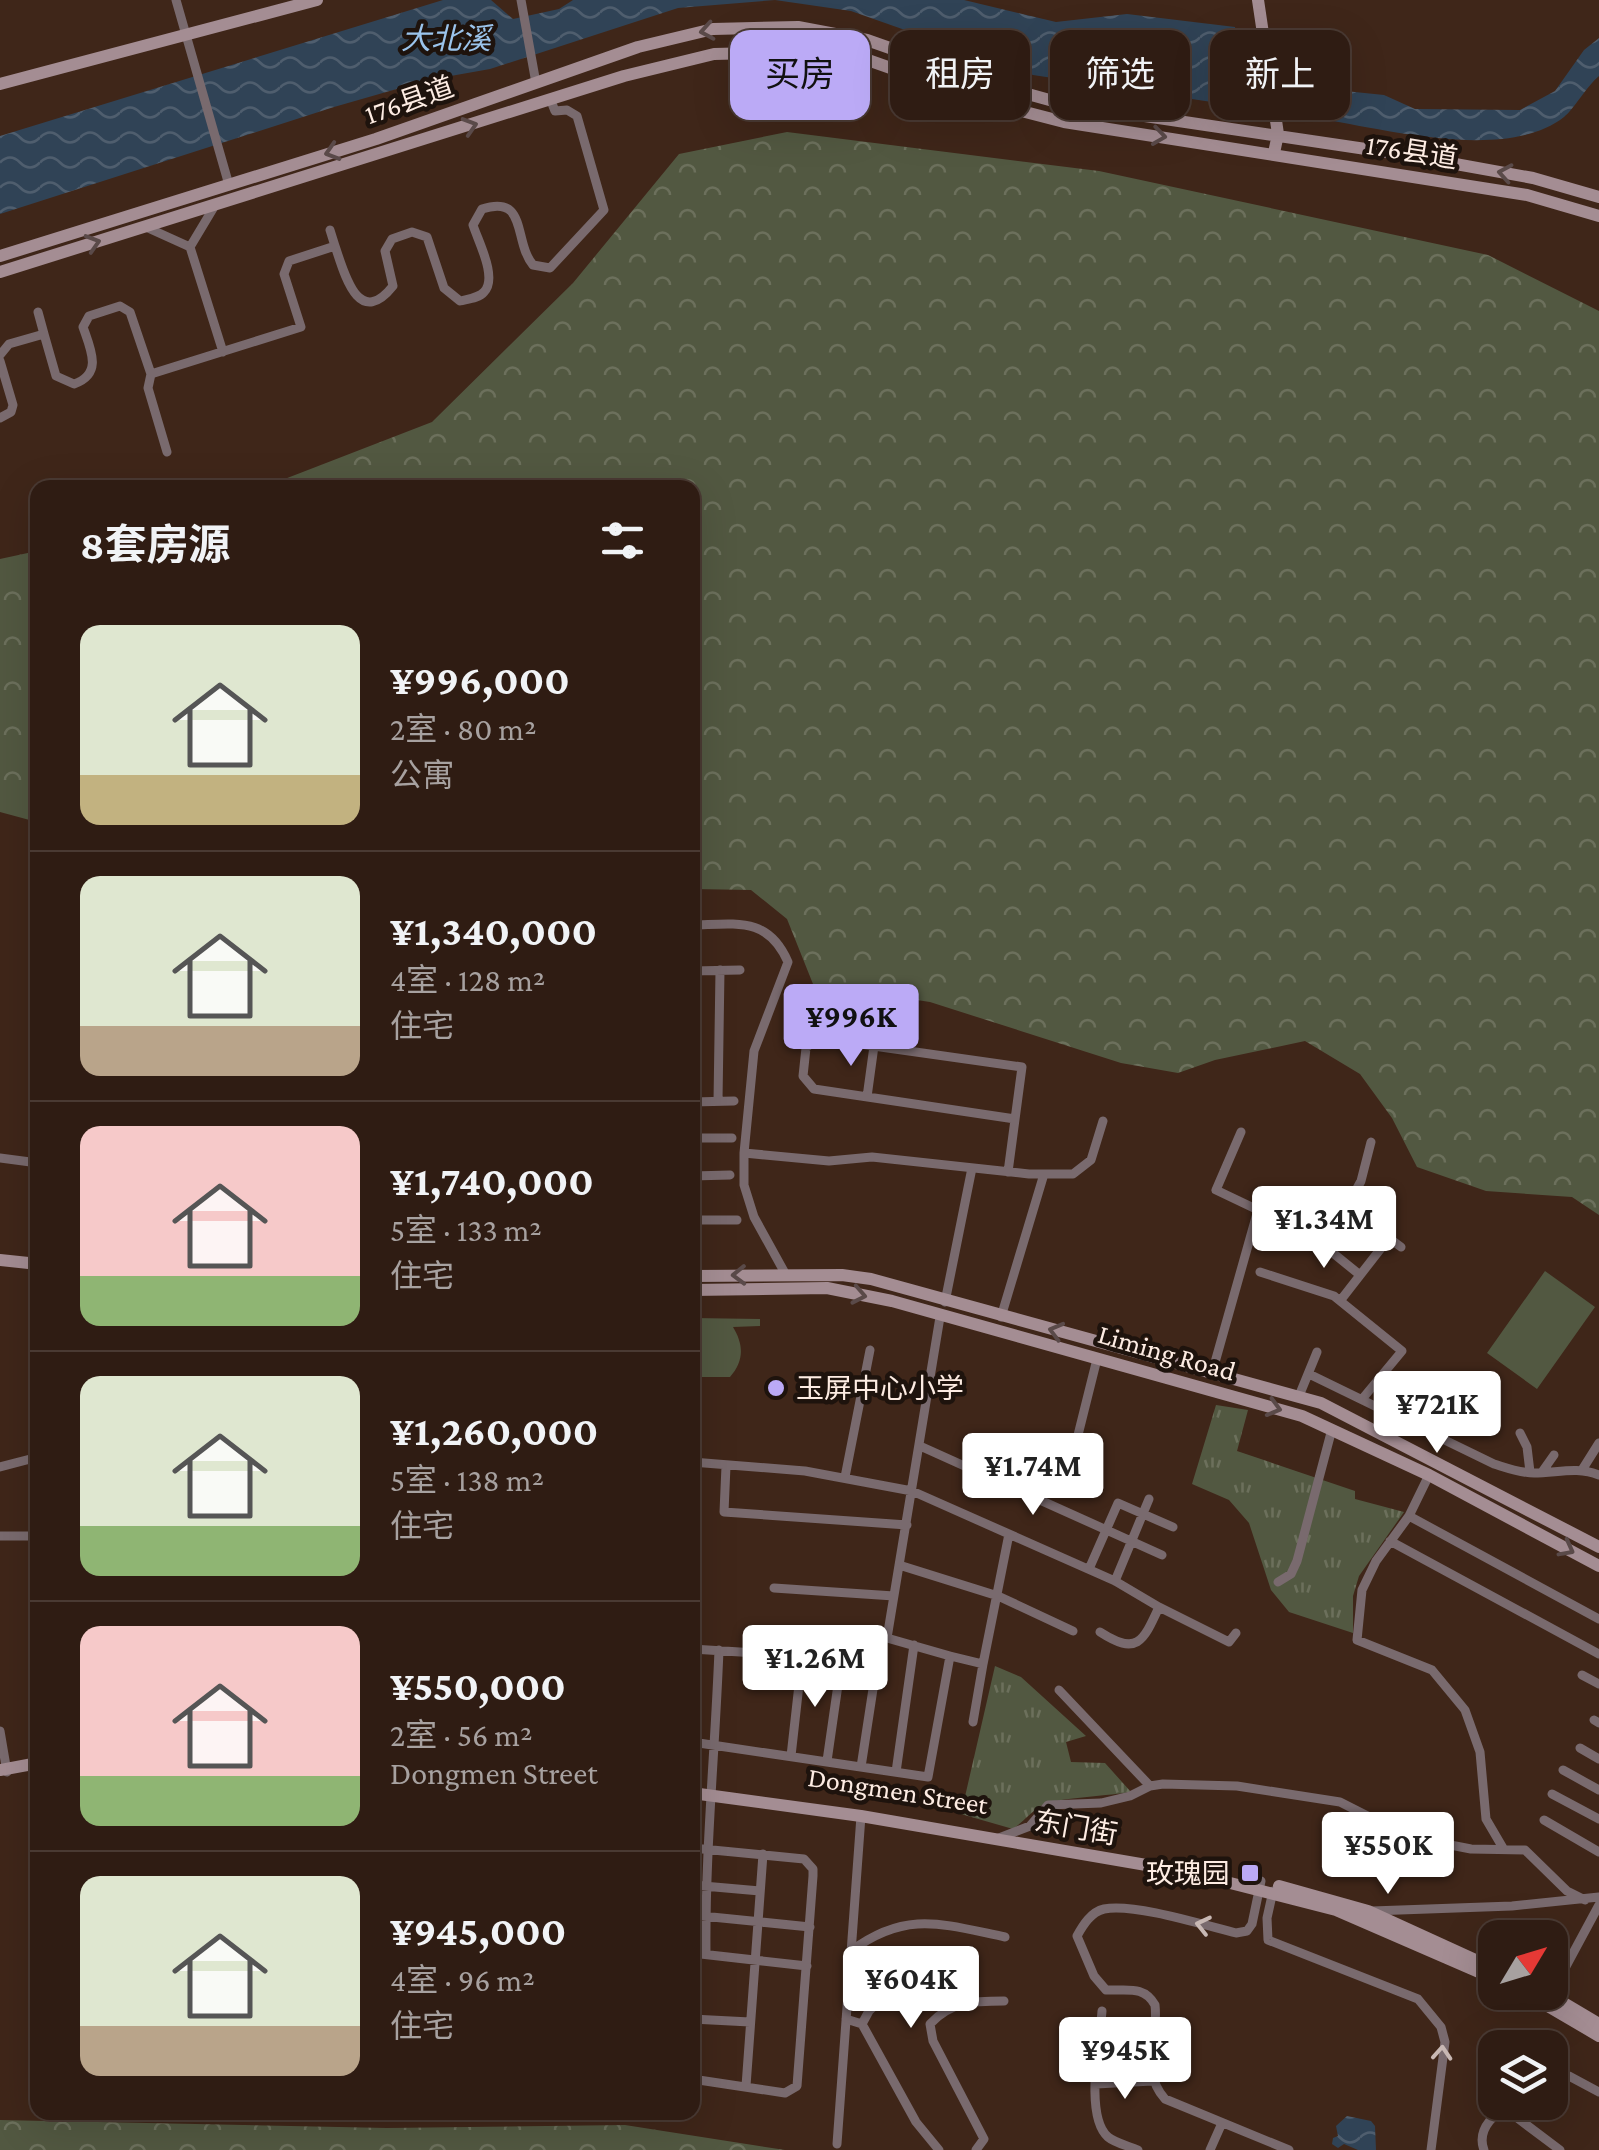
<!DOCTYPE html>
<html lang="zh">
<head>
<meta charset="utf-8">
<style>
  body { margin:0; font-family:"Crimson Pro","Noto Sans SC",serif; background:#37251c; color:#f1f3f6; height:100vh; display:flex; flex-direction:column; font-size:38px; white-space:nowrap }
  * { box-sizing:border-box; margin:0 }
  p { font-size:32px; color:#a7a1a0 }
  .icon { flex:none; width:55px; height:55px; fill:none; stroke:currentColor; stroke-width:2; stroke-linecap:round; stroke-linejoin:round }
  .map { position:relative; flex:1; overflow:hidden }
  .drawer { position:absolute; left:30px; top:480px; width:670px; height:1640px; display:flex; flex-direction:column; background:#2f1c13; border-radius:20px; box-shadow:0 10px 40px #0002,0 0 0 2px #4a3a33 }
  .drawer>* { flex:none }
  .guide { position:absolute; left:730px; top:30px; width:718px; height:90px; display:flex; gap:20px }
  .needle { width:65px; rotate:52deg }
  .fabs { position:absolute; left:1478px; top:1920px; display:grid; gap:20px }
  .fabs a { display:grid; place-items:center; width:90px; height:90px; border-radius:20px; background:#2f1c13; box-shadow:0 10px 40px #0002,0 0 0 2px #4a3a33; font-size:50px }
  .price { position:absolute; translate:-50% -85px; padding:0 22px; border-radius:10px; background:#fff; color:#222; font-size:32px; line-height:65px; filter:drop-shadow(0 2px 5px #0008) }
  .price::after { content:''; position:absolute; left:50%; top:60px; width:30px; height:22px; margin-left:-15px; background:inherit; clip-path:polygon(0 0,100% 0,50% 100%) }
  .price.active { background:#bbaaf6; color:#111 }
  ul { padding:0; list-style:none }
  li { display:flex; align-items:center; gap:30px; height:250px; padding:0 50px }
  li+li { border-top:2px solid #4a3a33 }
  li span { display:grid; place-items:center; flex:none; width:280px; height:200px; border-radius:20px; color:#555 }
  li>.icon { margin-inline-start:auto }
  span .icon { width:120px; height:120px; fill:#fffc; stroke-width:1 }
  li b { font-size:42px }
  h2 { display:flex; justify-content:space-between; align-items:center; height:120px; padding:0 50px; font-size:42px }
  .chip { padding:0 35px; border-radius:20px; background:#2f1c13; box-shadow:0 10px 40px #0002,0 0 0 2px #4a3a33; font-size:35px; line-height:90px }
  .chip.active { background:#bbaaf6; color:#111 }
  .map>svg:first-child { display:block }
  .grass { fill:url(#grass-tufts) }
  .forest { fill:url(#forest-crowns) }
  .pitch { fill:#525841 }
  .water { fill:url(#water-waves) }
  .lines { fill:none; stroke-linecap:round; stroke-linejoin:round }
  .street { stroke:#796a6e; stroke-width:9 }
  .secondary { stroke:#a48d93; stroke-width:12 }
  .oneway { stroke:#5a4a49 }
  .oneway2 { stroke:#c8b8b4 }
  .poi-dot { fill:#bbaaf6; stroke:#1e130d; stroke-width:4 }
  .labels { text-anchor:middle; stroke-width:9; stroke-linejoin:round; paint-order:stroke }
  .street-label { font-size:28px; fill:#fdece3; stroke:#1e130d }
  .poi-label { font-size:28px; fill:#fdece3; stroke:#1e130d; text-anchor:start }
  .water-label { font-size:30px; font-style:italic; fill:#9bc4ec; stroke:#1e130d }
</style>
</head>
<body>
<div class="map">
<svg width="1599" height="2150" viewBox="0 0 1599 2150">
  <defs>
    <pattern id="grass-tufts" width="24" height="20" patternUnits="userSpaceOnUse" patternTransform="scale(2.5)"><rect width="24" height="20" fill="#525841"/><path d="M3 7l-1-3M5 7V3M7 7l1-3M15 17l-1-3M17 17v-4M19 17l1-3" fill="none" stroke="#6c705c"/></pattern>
    <pattern id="forest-crowns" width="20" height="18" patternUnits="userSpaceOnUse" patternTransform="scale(2.5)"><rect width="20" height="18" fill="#525841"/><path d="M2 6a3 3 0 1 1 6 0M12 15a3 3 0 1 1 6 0" fill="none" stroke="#6c705c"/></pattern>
    <pattern id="water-waves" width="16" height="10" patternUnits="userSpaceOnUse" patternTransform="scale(2.5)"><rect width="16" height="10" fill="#304356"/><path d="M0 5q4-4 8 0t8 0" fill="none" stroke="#4f5e6e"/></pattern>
  </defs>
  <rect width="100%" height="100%" fill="#3f2619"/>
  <path class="grass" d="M1216,1405L1248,1410L1237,1451L1355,1491V1499L1404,1512L1359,1576L1353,1596V1633L1289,1612L1271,1590L1249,1523L1229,1500L1192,1484Z
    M995,1666L1021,1677L1086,1736L1066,1742L1071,1762L1105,1763L1131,1792C1115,1795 1052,1799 1044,1804C1033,1810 1024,1821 1013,1829L961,1814Z"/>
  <path class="forest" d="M787,132L1099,171L1488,255L1599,311V1215L1572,1197L1486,1191L1417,1167L1392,1118L1360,1074L1305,1041L1215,1060L1178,1073L1121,1063L930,1002L813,984L787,919L751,890L693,889L692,488L264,487L432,422L573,283L679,154Z
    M37,551H38L37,822L0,812V559Z
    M0,2120L387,2128L625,2125L785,2150H0Z"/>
  <path class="pitch" d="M1545,1271L1595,1307L1537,1389L1487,1353Z
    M693,1318L760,1319V1326L733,1327C744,1345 744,1361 730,1377H693Z"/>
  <path class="water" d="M443,0H491L513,19L559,9L573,0H775L678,8L490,69L428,80L334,107L0,214V136Z
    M775,0H964L1056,22L1127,14L1235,27L1239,67L1273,74H1317L1345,91L1384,95L1415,109L1520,110L1555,91L1584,50L1599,38V76C1586,87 1574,109 1564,117C1505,163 1383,128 1314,118L1295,101L1239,95L1225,104L1033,75L851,11Z
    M1347,2116L1371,2121L1375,2126L1376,2150H1358L1344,2144L1338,2148L1332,2144L1333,2138L1338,2136L1336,2126Z"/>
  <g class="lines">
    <path class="street" d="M176,0L229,185
      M521,0L536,83
      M214,207L190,247L223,352
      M148,228L190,247
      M330,230L335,246
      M38,312L44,334
      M0,355L9,344L44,334L56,376L74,384C103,374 91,350 83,327L89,316L120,306L130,312L151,374L148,388L167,452
      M0,361L13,405L11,412L0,418
      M151,374L301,327L284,274L289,261L335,246C344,272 358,330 393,286L385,251L392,239L412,232L427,237L444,288L460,301C468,299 479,298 484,292C498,278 478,241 473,225L482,209C528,194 513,241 533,265L550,268L604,210L577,116L567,110L555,111L551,101
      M692,925C736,924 768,916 788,962L754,1051L744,1153V1185L754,1217L786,1275
      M692,971L740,970
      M867,1097L874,1046
      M718,1101L720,970
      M692,1102L734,1101
      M1241,1132L1216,1190L1258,1210L1309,1221L1347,1207L1361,1181L1371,1142
      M692,1138H732
      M744,1153L829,1161L872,1157L1029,1174H1073L1091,1160L1103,1121
      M0,1158L38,1163
      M1008,1172L1022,1067L817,1038L806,1048L803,1076L814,1089L1015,1119
      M692,1176L730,1175
      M692,1220H737
      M1369,1223L1401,1247
      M1312,1236L1360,1275
      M1260,1272L1334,1296L1402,1351L1363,1398
      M1340,1301L1389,1238
      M945,1302L972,1168
      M1001,1317L1044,1174
      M1212,1373L1258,1210
      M1309,1374L1494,1464C1507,1468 1520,1473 1534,1473C1557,1473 1577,1466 1599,1475
      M1299,1396L1317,1352
      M1520,1433L1527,1447L1530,1472
      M920,1446L1162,1555
      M1072,1459L1097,1359
      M692,1462L805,1471L912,1491L1115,1581L1159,1607C1143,1642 1137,1656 1100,1632
      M726,1466L724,1512L907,1525
      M0,1467L38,1457
      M1582,1470L1599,1443
      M1542,1472L1554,1455
      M1429,1475L1409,1516L1376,1561L1362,1590L1357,1640L1432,1670L1465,1710L1480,1752L1486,1819L1503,1848
      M845,1477L870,1350
      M1409,1516L1599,1619
      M0,1536H38
      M1390,1541L1599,1654
      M899,1565L998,1596L1073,1631
      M1089,1569L1118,1503L1173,1527
      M1115,1581L1149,1499
      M1278,1582L1291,1574L1297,1561L1332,1429
      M774,1588L894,1596
      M1159,1607L1229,1642L1236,1633
      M692,1649L773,1654L875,1671
      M950,1656L983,1664L973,1722
      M983,1664L1009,1534
      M1582,1675L1599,1684
      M1059,1690L1150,1786
      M1594,1720L1599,1723
      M0,1731L7,1772
      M692,1742L928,1777L950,1656L887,1638L940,1317
      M1580,1748L1599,1759
      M791,1756L802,1658
      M827,1761L841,1664
      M861,1767L881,1637L887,1638
      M1563,1770L1599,1790
      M896,1772L914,1645
      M1552,1794L1599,1819
      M1544,1820L1599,1852
      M999,1838L1030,1826L1048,1805L1101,1803L1130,1796L1150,1786L1163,1784L1237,1786L1340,1802L1409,1837L1471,1849L1525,1850L1567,1891L1585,1900
      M692,1848L804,1859L813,1869V1876L797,2086L785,2093L692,2079
      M1261,1881L1252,1924L1247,1931L1236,1933C1204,1925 1134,1903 1104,1909C1091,1912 1083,1925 1077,1936L1094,1976L1106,1990C1127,1991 1144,1985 1155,2005C1159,2039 1140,2072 1165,2099L1289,2150
      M692,1885L760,1891
      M1273,1891L1267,1918L1268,1940L1418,1999L1441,2027L1445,2042L1431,2150
      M1372,1911L1512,1906L1599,1897
      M692,1915L810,1927
      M851,1951C906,1910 942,1924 1005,1937
      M692,1953L807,1966
      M706,1953C705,1852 715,1752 719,1650
      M1550,1996L1599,1905
      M1102,2011C1100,2040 1084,2116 1108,2137C1115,2143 1129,2146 1138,2150
      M692,2019L750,2022
      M846,2019L862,2024L916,2122L939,2150
      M862,2024L869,2011L923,1959
      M1550,2075L1569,2076L1599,2092
      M1096,2084L1152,2081
      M746,2086L763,1854
      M1517,2102L1516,2117L1560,2150
      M837,2144L861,1816
      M976,2150L984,2139L933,2041L930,2024C951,2001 974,2001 1004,2001
      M1210,2150L1222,2123
      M1484,2150C1476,2129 1496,2109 1516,2105"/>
    <path class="secondary" d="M1258,0L1278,134L1274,153
      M0,84L317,0
      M0,256L376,139L638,47L713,29L798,27L867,40L995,85L1064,104L1406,155L1533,178L1599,197
      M0,272L624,76L714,54L791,52L865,59L990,103L1064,122L1527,195L1599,216
      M0,1260L38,1264
      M692,1276L842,1275L871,1279L1321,1403L1599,1547
      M692,1290L827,1288L892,1301L1302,1416L1429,1475L1599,1566
      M0,1770L38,1763
      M692,1793L861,1816L1187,1872L1336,1910L1495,1979
      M1279,1886L1368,1911L1495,1969
      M1524,1992L1599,2036
      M1545,1992L1599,2024"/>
  </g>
  <defs><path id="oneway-chevron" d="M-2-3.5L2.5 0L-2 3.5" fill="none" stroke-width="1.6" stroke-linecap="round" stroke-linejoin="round" transform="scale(2.5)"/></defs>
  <g class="oneway">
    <use href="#oneway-chevron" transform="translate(707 31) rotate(170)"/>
    <use href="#oneway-chevron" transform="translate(470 126) rotate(-17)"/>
    <use href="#oneway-chevron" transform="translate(1159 136) rotate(8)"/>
    <use href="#oneway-chevron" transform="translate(332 152) rotate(163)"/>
    <use href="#oneway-chevron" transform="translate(1505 173) rotate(-170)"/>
    <use href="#oneway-chevron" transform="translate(93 243) rotate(-17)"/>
    <use href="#oneway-chevron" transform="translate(739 1275) rotate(179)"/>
    <use href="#oneway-chevron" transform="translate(859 1295) rotate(11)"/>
    <use href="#oneway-chevron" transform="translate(1056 1331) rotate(-165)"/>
    <use href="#oneway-chevron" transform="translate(1274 1408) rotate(16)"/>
    <use href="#oneway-chevron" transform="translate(1567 1549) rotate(28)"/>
  </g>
  <g class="oneway2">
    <use href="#oneway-chevron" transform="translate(1203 1925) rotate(-167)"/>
    <use href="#oneway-chevron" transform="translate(1442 2053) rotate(-86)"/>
  </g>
  <g class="poi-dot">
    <circle cx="776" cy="1388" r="10"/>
    <rect x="1240" y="1863" width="20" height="20" rx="5"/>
  </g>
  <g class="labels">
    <g class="street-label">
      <text transform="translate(409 100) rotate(-19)" y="10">176县道</text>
      <text transform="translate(1412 151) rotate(9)" y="10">176县道</text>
      <text transform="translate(1167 1352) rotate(16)" y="10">Liming Road</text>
      <text transform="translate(898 1790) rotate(9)" y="10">Dongmen Street</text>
      <text transform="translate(1076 1827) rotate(10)" y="10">东门街</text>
    </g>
    <g class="poi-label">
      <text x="796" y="1398">玉屏中心小学</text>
      <text x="1230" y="1883" text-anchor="end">玫瑰园</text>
    </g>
    <g class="water-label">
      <text x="446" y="49">大北溪</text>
    </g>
  </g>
</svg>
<div class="fabs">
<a><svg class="needle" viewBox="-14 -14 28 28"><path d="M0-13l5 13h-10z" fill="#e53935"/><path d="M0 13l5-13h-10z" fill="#a7a1a0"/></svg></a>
<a><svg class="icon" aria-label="layers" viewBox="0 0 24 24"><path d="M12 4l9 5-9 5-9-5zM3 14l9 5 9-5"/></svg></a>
</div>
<b class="price active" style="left:851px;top:1069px">¥996K</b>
<b class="price" style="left:1324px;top:1271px">¥1.34M</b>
<b class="price" style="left:1437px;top:1456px">¥721K</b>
<b class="price" style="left:1033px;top:1518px">¥1.74M</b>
<b class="price" style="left:815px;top:1710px">¥1.26M</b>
<b class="price" style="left:1388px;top:1897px">¥550K</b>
<b class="price" style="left:911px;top:2031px">¥604K</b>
<b class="price" style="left:1125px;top:2102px">¥945K</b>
<div class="guide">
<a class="chip active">买房</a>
<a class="chip">租房</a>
<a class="chip">筛选</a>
<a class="chip">新上</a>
</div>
<section class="drawer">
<h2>8套房源<svg class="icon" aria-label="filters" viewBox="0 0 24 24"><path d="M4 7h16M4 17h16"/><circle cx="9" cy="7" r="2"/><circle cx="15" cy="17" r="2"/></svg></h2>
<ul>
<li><span style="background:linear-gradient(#dfe7d0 75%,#c2b280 0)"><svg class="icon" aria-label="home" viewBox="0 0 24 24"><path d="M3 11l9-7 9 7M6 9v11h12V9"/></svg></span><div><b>¥996,000</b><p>2室 · 80 m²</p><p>公寓</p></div></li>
<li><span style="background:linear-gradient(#dfe7d0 75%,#b9a48a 0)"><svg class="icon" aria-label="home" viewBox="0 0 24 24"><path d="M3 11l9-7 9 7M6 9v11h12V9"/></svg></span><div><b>¥1,340,000</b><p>4室 · 128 m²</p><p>住宅</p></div></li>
<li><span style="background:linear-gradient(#f6c9c9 75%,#8fb573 0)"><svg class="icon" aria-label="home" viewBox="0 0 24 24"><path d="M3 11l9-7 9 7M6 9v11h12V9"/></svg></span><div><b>¥1,740,000</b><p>5室 · 133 m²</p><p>住宅</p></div></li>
<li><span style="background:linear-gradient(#dfe7d0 75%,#8fb573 0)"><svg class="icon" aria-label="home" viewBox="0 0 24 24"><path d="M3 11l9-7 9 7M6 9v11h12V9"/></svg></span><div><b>¥1,260,000</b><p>5室 · 138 m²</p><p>住宅</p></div></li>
<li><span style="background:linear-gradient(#f6c9c9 75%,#8fb573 0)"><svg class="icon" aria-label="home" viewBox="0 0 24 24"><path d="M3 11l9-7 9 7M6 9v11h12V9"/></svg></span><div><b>¥550,000</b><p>2室 · 56 m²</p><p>Dongmen Street</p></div></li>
<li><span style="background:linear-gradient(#dfe7d0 75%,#b9a48a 0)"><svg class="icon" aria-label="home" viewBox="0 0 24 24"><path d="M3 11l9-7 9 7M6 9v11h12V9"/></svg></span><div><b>¥945,000</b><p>4室 · 96 m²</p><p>住宅</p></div></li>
</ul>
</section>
</div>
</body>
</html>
